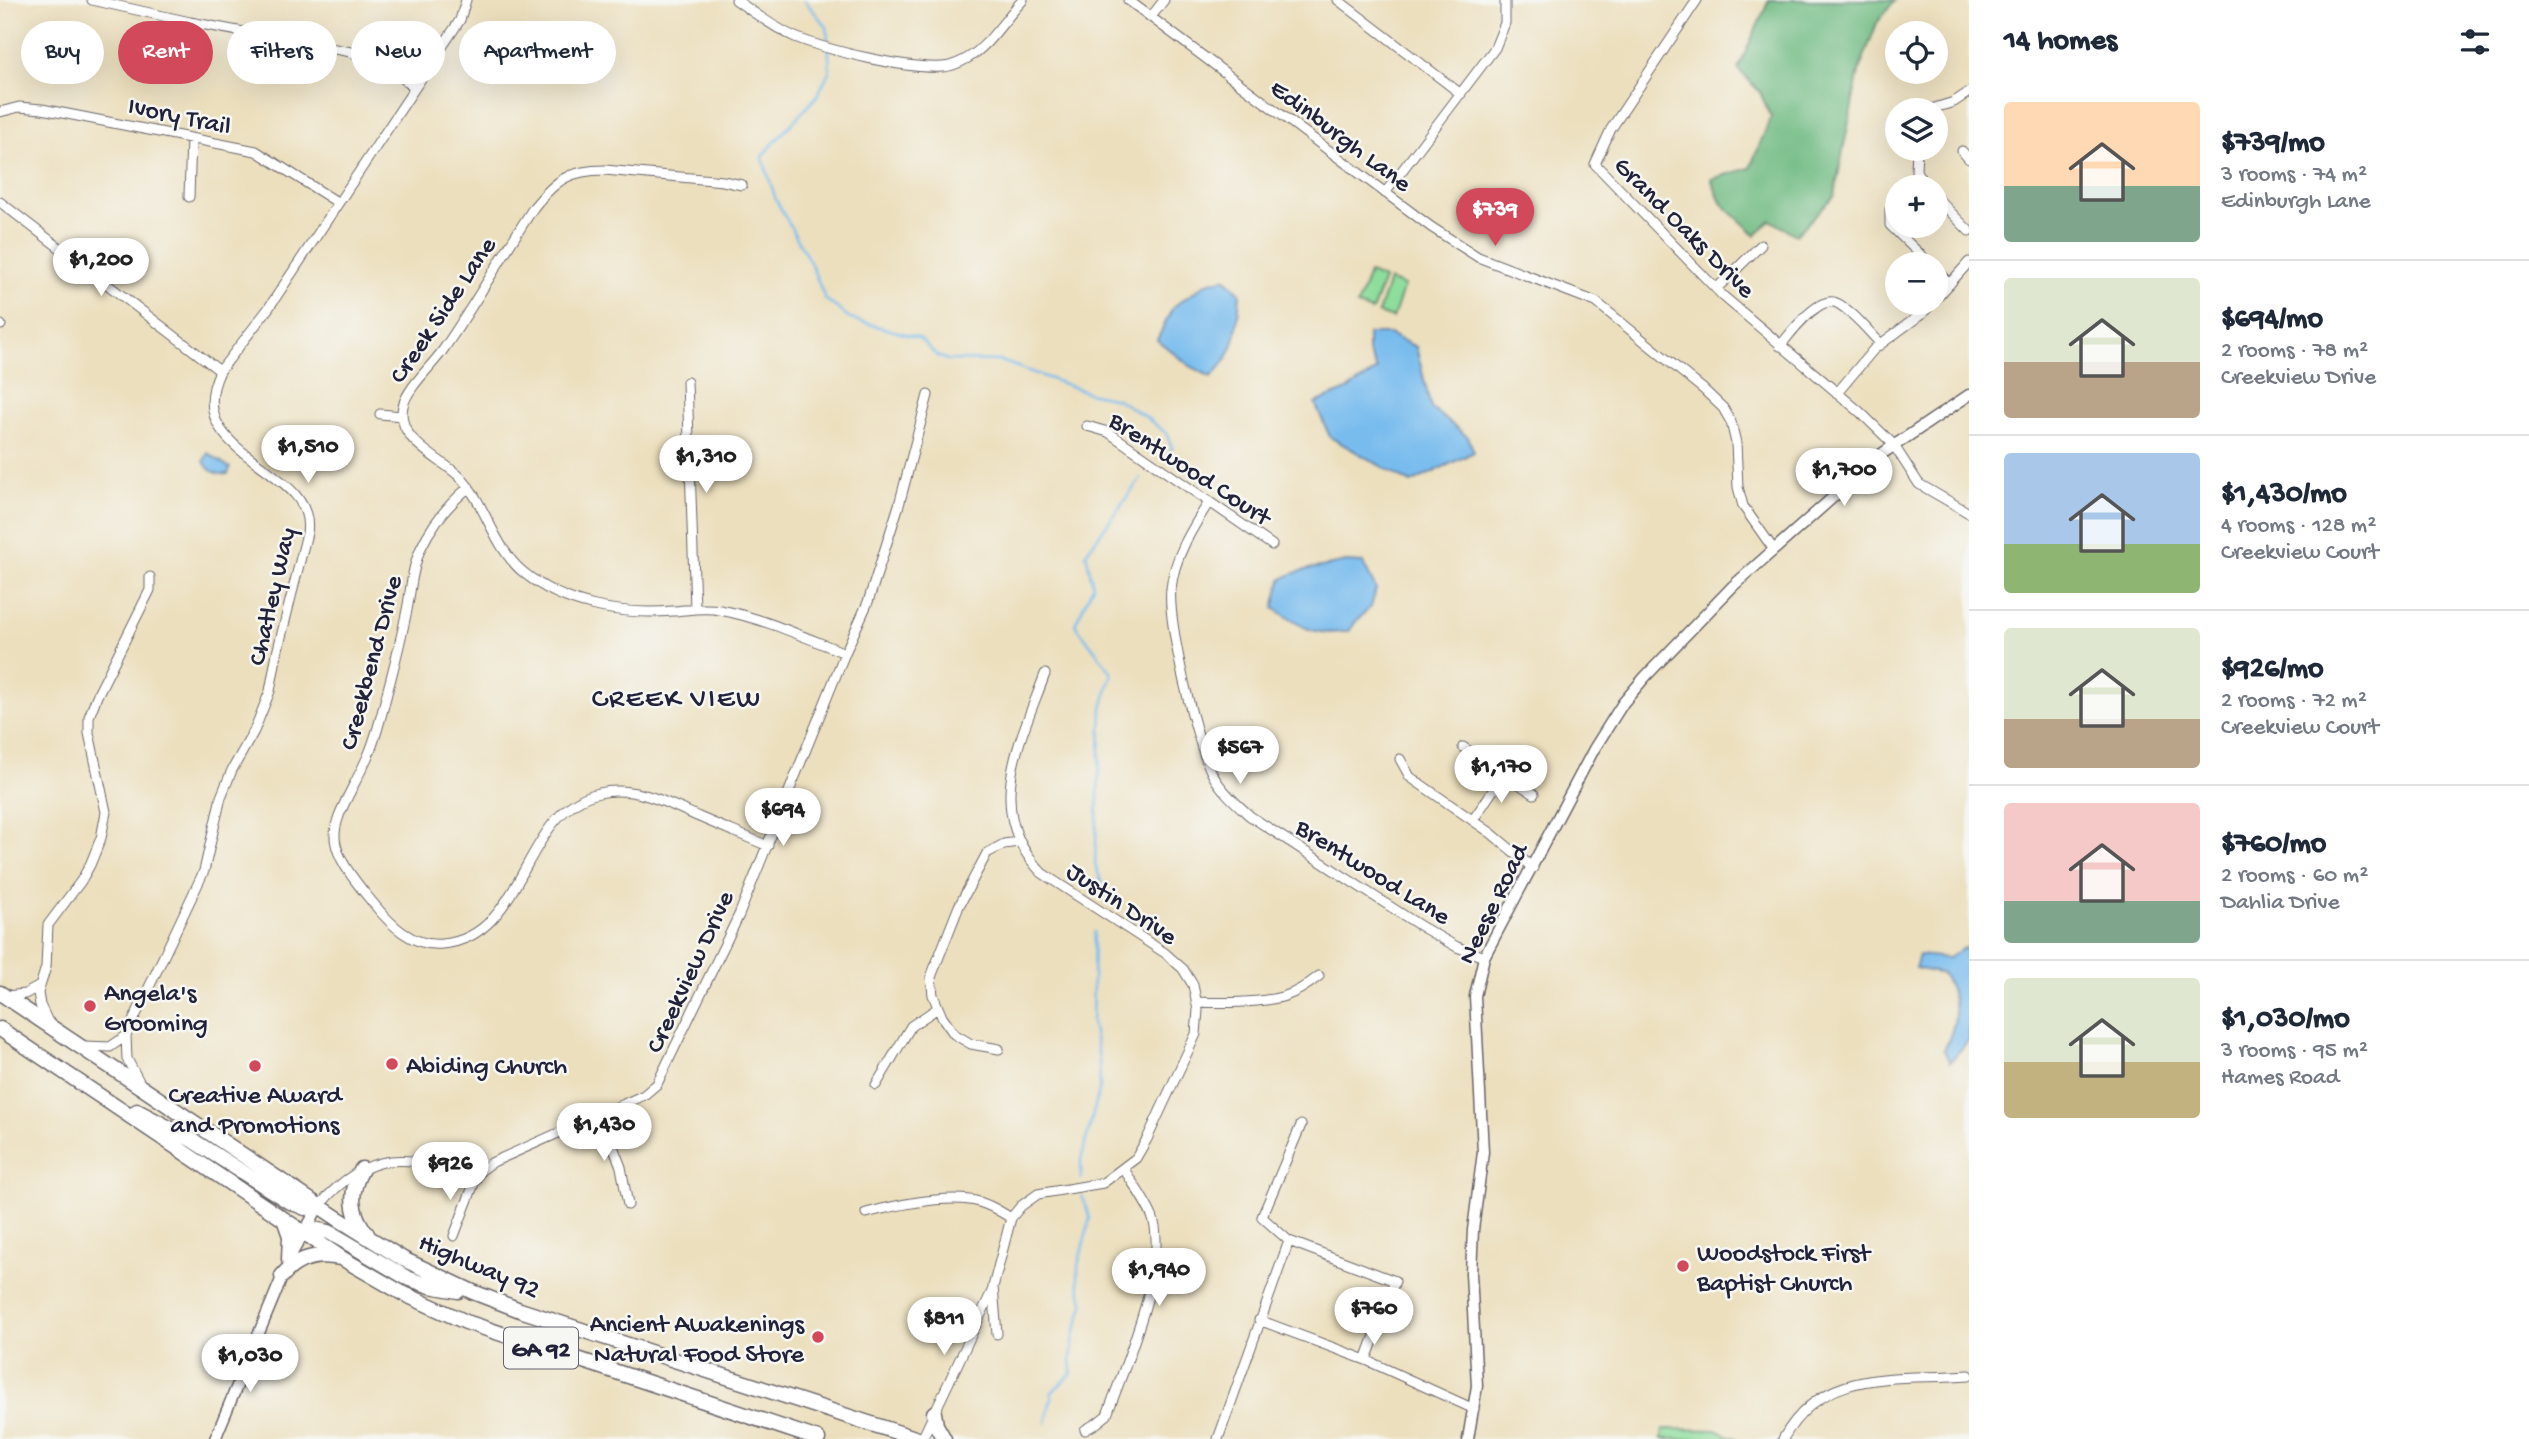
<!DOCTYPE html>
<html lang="en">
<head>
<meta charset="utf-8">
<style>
  body { margin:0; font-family:"Gochi Hand",sans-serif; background:#f2f2f3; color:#1f2937; height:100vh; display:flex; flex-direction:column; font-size:26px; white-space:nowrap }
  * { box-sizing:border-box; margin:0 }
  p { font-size:23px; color:#747a83 }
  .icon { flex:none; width:38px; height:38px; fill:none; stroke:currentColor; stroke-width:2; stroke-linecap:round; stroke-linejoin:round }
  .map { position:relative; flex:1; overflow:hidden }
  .details { display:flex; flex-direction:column; background:#fff; width:560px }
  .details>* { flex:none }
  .top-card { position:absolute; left:21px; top:21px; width:665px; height:63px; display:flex; gap:14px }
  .controls { position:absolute; left:1885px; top:21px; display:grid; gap:14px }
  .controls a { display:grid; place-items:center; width:63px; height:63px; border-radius:50%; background:#fff; box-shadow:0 7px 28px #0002; font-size:35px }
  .price { position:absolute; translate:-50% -60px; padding:0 16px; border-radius:24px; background:#fff; color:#222; font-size:23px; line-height:46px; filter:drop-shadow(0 2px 4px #0008) }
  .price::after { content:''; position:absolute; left:50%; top:42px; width:21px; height:16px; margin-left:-10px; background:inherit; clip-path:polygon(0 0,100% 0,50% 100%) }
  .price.current { background:#d1495b; color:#fff }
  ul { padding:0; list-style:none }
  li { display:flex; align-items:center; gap:21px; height:175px; padding:0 35px }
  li+li { border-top:2px solid #e0e1e3 }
  li span { display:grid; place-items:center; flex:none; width:196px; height:140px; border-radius:7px; color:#555 }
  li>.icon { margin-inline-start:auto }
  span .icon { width:84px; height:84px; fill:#fffc; stroke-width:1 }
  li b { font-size:30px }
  h2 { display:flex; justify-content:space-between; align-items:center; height:84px; padding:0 35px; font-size:30px }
  .chip { padding:0 24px; border-radius:32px; background:#fff; box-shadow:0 7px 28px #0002; font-size:24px; line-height:63px }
  .chip.current { background:#d1495b; color:#fff }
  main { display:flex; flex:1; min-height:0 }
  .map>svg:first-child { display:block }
  .green { fill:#8edd9c; stroke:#58806c; stroke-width:2 }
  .forest { fill:#72bc84; stroke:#4a6f60; stroke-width:2 }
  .water { fill:#78bcee; stroke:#4d6f94; stroke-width:2 }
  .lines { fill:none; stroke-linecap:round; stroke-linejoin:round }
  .stream { stroke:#78bcee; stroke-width:2.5 }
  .minor-casing { stroke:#696468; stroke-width:11 }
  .tertiary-casing { stroke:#696468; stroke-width:13 }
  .primary-casing { stroke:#696468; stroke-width:17 }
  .minor { stroke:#fff; stroke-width:9 }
  .tertiary { stroke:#fff; stroke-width:10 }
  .primary { stroke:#fff; stroke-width:14 }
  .poi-dot { fill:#d1495b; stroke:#f6f6f2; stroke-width:2.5 }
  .labels { text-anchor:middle; stroke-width:5; stroke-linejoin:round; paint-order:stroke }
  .shield { fill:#f6f6f2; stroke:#626272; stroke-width:2 }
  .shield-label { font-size:24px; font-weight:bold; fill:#22223b }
  .street-label { font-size:26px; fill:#22223b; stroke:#f6f6f2 }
  .poi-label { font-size:26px; fill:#22223b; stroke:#f6f6f2; text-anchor:start }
  .neighbourhood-label { font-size:28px; letter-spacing:2px; fill:#22223b; stroke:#f6f6f2 }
</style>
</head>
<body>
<main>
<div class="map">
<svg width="1969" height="1439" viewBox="0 0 1969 1439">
  <rect width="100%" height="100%" fill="#f6f6f2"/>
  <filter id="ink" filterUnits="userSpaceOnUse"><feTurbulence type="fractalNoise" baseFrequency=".0143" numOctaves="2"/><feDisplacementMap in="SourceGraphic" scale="14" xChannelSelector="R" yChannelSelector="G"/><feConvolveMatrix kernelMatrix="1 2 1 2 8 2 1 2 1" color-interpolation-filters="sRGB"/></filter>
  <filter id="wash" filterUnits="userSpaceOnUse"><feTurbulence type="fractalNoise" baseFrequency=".00686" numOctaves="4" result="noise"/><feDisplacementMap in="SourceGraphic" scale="28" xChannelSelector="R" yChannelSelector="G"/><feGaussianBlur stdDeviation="1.57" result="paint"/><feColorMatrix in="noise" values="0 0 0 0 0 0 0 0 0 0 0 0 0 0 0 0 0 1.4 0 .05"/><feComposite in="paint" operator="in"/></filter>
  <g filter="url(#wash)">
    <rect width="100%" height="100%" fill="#ecdfbd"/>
    <path class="green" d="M1369,273L1384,279L1372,311L1357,306Z
      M1389,280L1404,286L1393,318L1378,313Z
      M1663,1429L1715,1430L1737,1439H1662Z"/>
    <path class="forest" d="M1769,0H1895L1877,23L1859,71L1834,196L1796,235L1770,220L1756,235L1722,204L1711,179L1750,168L1771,117L1760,92L1738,69Z"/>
    <path class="water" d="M1225,278L1240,293C1237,328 1238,353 1211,377L1190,366L1157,340L1173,307L1207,283Z
      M1368,334H1389L1416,347L1431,408L1468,437L1474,452L1411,483L1330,437L1315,403L1347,390L1377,370L1368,352Z
      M208,453L230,468L228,474C217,475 208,471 204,461Z
      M1346,562L1363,563L1376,589L1371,607L1357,620L1349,631C1314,637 1301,627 1274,608L1281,580C1300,567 1324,568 1346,562Z
      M1964,948L1969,950V1040L1950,1062L1944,1050C1959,1020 1959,1005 1943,974L1915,968L1919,955L1948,958Z"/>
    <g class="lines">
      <path class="stream" d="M804,0L827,27L830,70L817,96L762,156L776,200L812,266L825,299L851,319L919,338L937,356L948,360L1001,361L1089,393L1117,399L1147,418L1166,433L1172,447L1171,451
        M1106,896L1095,864L1102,708L1112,673L1075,624L1093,586L1086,553L1141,478
        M1081,1179V1160L1100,1087L1099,1058L1092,1023L1094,932
        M1046,1423L1052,1392L1072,1373L1071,1360L1074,1336L1084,1305L1078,1282V1266L1090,1218L1082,1196"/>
    </g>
  </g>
  <g filter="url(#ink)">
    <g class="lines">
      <defs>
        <path id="minor" d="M92,0L190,22L351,52L391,69L414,87
          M736,0C755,13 774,28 795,37C830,51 905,69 942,67C950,67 961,62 968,58C990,45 1005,18 1023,0
          M1128,0L1431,227L1478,257L1596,302L1703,389L1723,408L1731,422L1736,443L1738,487L1743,506L1774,550
          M1338,0L1461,94
          M1697,0L1611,129L1595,164L1723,296L1860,412L1893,444L1919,484L1969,513
          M1151,17L1164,0
          M1928,110L1954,102L1969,92
          M0,112L19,107L42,109L256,151L337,202
          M1917,149L1916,171L1926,187
          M1962,151L1969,159
          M742,185L723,181L605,170C569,170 556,180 534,207C503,254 475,304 443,350C432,366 407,388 403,406C395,440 439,457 459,476C485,501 493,547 523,572C564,606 621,615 673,611C689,610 704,607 720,610C763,618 804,637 845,653
          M1385,193L1495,48L1505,23V0
          M189,197L191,139
          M1936,197L1969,231
          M1897,201L1890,210V225L1930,264
          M0,202L220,371
          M1936,270L1950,284
          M1716,289L1761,245
          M1936,299L1969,262
          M0,325H1
          M1780,346C1790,334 1816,298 1834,302C1848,306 1870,333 1880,343
          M687,382L695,608
          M1837,393L1874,349L1923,313L1932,303
          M380,414L402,416
          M1087,426L1108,432L1272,545
          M469,487C449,504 432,524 421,548C412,567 411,590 407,610C402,634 396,659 390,682C383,707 378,735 367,758C333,831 314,833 373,903C390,924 412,947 442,944C527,937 521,810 599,793C634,785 668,803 699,817C722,827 745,836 768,846
          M1209,502C1192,529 1174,557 1171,589C1167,622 1197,748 1214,777C1223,792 1237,804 1250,816L1422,927L1457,947L1484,957
          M1463,747L1534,794
          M1400,759L1410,777L1491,833L1533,868
          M1473,820L1504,774
          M7,996L25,994L38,987
          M1196,1002C1221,1003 1262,1003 1285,996C1298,992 1309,984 1319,976
          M48,1022L40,1005L38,993L46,967L48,925L81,881L90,865L101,838L106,812L89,733V717L97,696L150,590V577
          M126,1036L127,1059L140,1083
          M85,1046L110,1047L126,1036L204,871L221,797L232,770L254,731L270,691L277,653L307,533C318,465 178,458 220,371L268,309L460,20L466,0
          M999,1049L971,1044L954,1034L942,1017L933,995L931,977L959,906L987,853L1004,844L1018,842
          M876,1085L911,1026L938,1008
          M601,1115L621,1167L628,1205
          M1301,1125L1262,1217L1289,1241L1395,1281L1366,1360
          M319,1206C368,1148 411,1152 475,1181
          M866,1213C897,1205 938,1196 970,1200C985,1202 998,1210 1011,1218
          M454,1236L475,1181L480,1171L493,1162L644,1095L657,1084L739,915L845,653L868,602L899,505L928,395
          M1259,1320L1366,1360L1474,1409
          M997,1334L993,1287L1011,1218L1021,1206L1038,1194L1103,1183L1136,1158L1147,1139L1196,1034L1198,1010L1193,985L1183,969L1165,953L1042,873C982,811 1020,742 1045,674
          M1085,1430L1097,1423L1107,1415C1124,1368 1170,1262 1152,1216C1145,1200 1133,1184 1124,1169
          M922,1439L993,1289
          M1218,1439L1289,1241
          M1783,1439C1824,1365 1899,1381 1969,1375"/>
        <path id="tertiary" d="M291,1255L319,1206
          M215,1439L285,1270
          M1468,1439L1477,1386L1471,1273L1473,1230L1483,1152L1475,996L1484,957L1594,749L1623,703L1645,677L1733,586L1883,453L1969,395"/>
        <path id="primary" d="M0,993L337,1218L403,1259L473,1292L520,1310L918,1439
          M0,1029L343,1259L402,1293L466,1322L818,1439
          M137,1111L192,1140L288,1201L305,1208L319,1206
          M362,1169C349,1192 350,1213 367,1234
          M284,1219L290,1236L289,1260
          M303,1232L314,1229L329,1232L407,1278L430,1286L458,1291
          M282,1276C297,1258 317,1253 340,1258
          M934,1413L936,1425L944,1439"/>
      </defs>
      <use href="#minor" class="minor-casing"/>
      <use href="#tertiary" class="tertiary-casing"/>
      <use href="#primary" class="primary-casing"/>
      <use href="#minor" class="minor"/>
      <use href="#tertiary" class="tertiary"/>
      <use href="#primary" class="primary"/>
    </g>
  </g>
  <g class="poi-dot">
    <circle cx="90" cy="1006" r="7"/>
    <circle cx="392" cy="1064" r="7"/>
    <circle cx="255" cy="1066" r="7"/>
    <circle cx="1683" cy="1266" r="7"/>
    <circle cx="818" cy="1337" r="7"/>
  </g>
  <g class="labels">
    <rect class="shield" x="504" y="1327.5" width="74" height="41" rx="5"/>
    <g class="shield-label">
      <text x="541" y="1356">GA 92</text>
    </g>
    <g class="street-label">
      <text transform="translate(180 114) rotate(12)" y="9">Ivory Trail</text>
      <text transform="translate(1342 134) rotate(37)" y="9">Edinburgh Lane</text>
      <text transform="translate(1686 226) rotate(45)" y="9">Grand Oaks Drive</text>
      <text transform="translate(441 309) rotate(-56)" y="9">Creek Side Lane</text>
      <text transform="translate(1191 467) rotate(33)" y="9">Brentwood Court</text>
      <text transform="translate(270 596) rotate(-77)" y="9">Chatley Way</text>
      <text transform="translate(369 662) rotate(-75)" y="9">Creekbend Drive</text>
      <text transform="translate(1374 870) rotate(32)" y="9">Brentwood Lane</text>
      <text transform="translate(1123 902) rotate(34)" y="9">Justin Drive</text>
      <text transform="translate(1491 903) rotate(-64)" y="9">Neese Road</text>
      <text transform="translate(688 971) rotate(-65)" y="9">Creekview Drive</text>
      <text transform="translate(480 1264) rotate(23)" y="9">Highway 92</text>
    </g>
    <g class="poi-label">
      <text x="104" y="1000">Angela's<tspan x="104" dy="30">Grooming</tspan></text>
      <text x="406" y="1073">Abiding Church</text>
      <text x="255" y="1102" text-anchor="middle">Creative Award<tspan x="255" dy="30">and Promotions</tspan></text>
      <text x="1697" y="1260">Woodstock First<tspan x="1697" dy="30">Baptist Church</tspan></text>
      <text x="804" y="1331" text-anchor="end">Ancient Awakenings<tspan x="804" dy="30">Natural Food Store</tspan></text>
    </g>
    <g class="neighbourhood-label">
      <text x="677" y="706">CREEK VIEW</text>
    </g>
  </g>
</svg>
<div class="controls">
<a><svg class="icon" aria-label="locate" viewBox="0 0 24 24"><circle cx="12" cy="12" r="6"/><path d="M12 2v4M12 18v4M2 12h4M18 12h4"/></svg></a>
<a><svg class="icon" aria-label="layers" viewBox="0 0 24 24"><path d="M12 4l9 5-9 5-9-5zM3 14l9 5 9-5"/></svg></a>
<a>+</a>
<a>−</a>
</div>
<b class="price current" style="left:1495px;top:248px">$739</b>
<b class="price" style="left:101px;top:298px">$1,200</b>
<b class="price" style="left:308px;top:485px">$1,510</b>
<b class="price" style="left:706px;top:495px">$1,310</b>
<b class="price" style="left:1844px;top:508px">$1,700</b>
<b class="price" style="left:1240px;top:786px">$567</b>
<b class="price" style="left:1501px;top:805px">$1,170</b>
<b class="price" style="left:783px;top:848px">$694</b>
<b class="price" style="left:604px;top:1163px">$1,430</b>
<b class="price" style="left:450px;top:1202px">$926</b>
<b class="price" style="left:1159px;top:1308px">$1,940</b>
<b class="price" style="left:1374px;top:1347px">$760</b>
<b class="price" style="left:944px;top:1357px">$811</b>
<b class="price" style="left:250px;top:1394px">$1,030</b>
<div class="top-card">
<a class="chip">Buy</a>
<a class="chip current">Rent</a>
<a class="chip">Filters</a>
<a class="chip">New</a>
<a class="chip">Apartment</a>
</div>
</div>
<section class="details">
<h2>14 homes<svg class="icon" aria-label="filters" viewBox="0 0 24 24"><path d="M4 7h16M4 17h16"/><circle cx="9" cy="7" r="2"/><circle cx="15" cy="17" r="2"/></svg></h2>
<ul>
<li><span style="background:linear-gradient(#ffd9b3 60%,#7fa58c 0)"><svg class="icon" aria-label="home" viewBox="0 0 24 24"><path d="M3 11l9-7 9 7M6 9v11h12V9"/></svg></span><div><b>$739/mo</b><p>3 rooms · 74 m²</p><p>Edinburgh Lane</p></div></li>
<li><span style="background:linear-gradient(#dfe7d0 60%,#b9a48a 0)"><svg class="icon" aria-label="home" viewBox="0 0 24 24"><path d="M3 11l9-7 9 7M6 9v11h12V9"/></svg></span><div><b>$694/mo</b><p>2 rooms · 78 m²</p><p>Creekview Drive</p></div></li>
<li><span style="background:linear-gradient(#a9c7e8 65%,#8fb573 0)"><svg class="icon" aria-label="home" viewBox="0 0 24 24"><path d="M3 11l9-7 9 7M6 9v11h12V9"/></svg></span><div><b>$1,430/mo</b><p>4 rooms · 128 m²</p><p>Creekview Court</p></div></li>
<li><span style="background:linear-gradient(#dfe7d0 65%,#b9a48a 0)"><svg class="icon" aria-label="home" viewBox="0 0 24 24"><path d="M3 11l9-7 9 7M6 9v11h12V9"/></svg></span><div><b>$926/mo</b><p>2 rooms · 72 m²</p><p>Creekview Court</p></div></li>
<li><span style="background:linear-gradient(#f6c9c9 70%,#7fa58c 0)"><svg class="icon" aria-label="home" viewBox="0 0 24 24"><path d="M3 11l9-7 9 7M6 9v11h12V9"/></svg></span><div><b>$760/mo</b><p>2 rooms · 60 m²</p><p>Dahlia Drive</p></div></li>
<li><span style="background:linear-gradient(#dfe7d0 60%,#c2b280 0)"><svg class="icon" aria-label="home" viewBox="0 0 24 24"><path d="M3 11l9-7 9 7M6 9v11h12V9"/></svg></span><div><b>$1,030/mo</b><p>3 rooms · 95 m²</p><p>Hames Road</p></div></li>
</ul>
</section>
</main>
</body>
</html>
